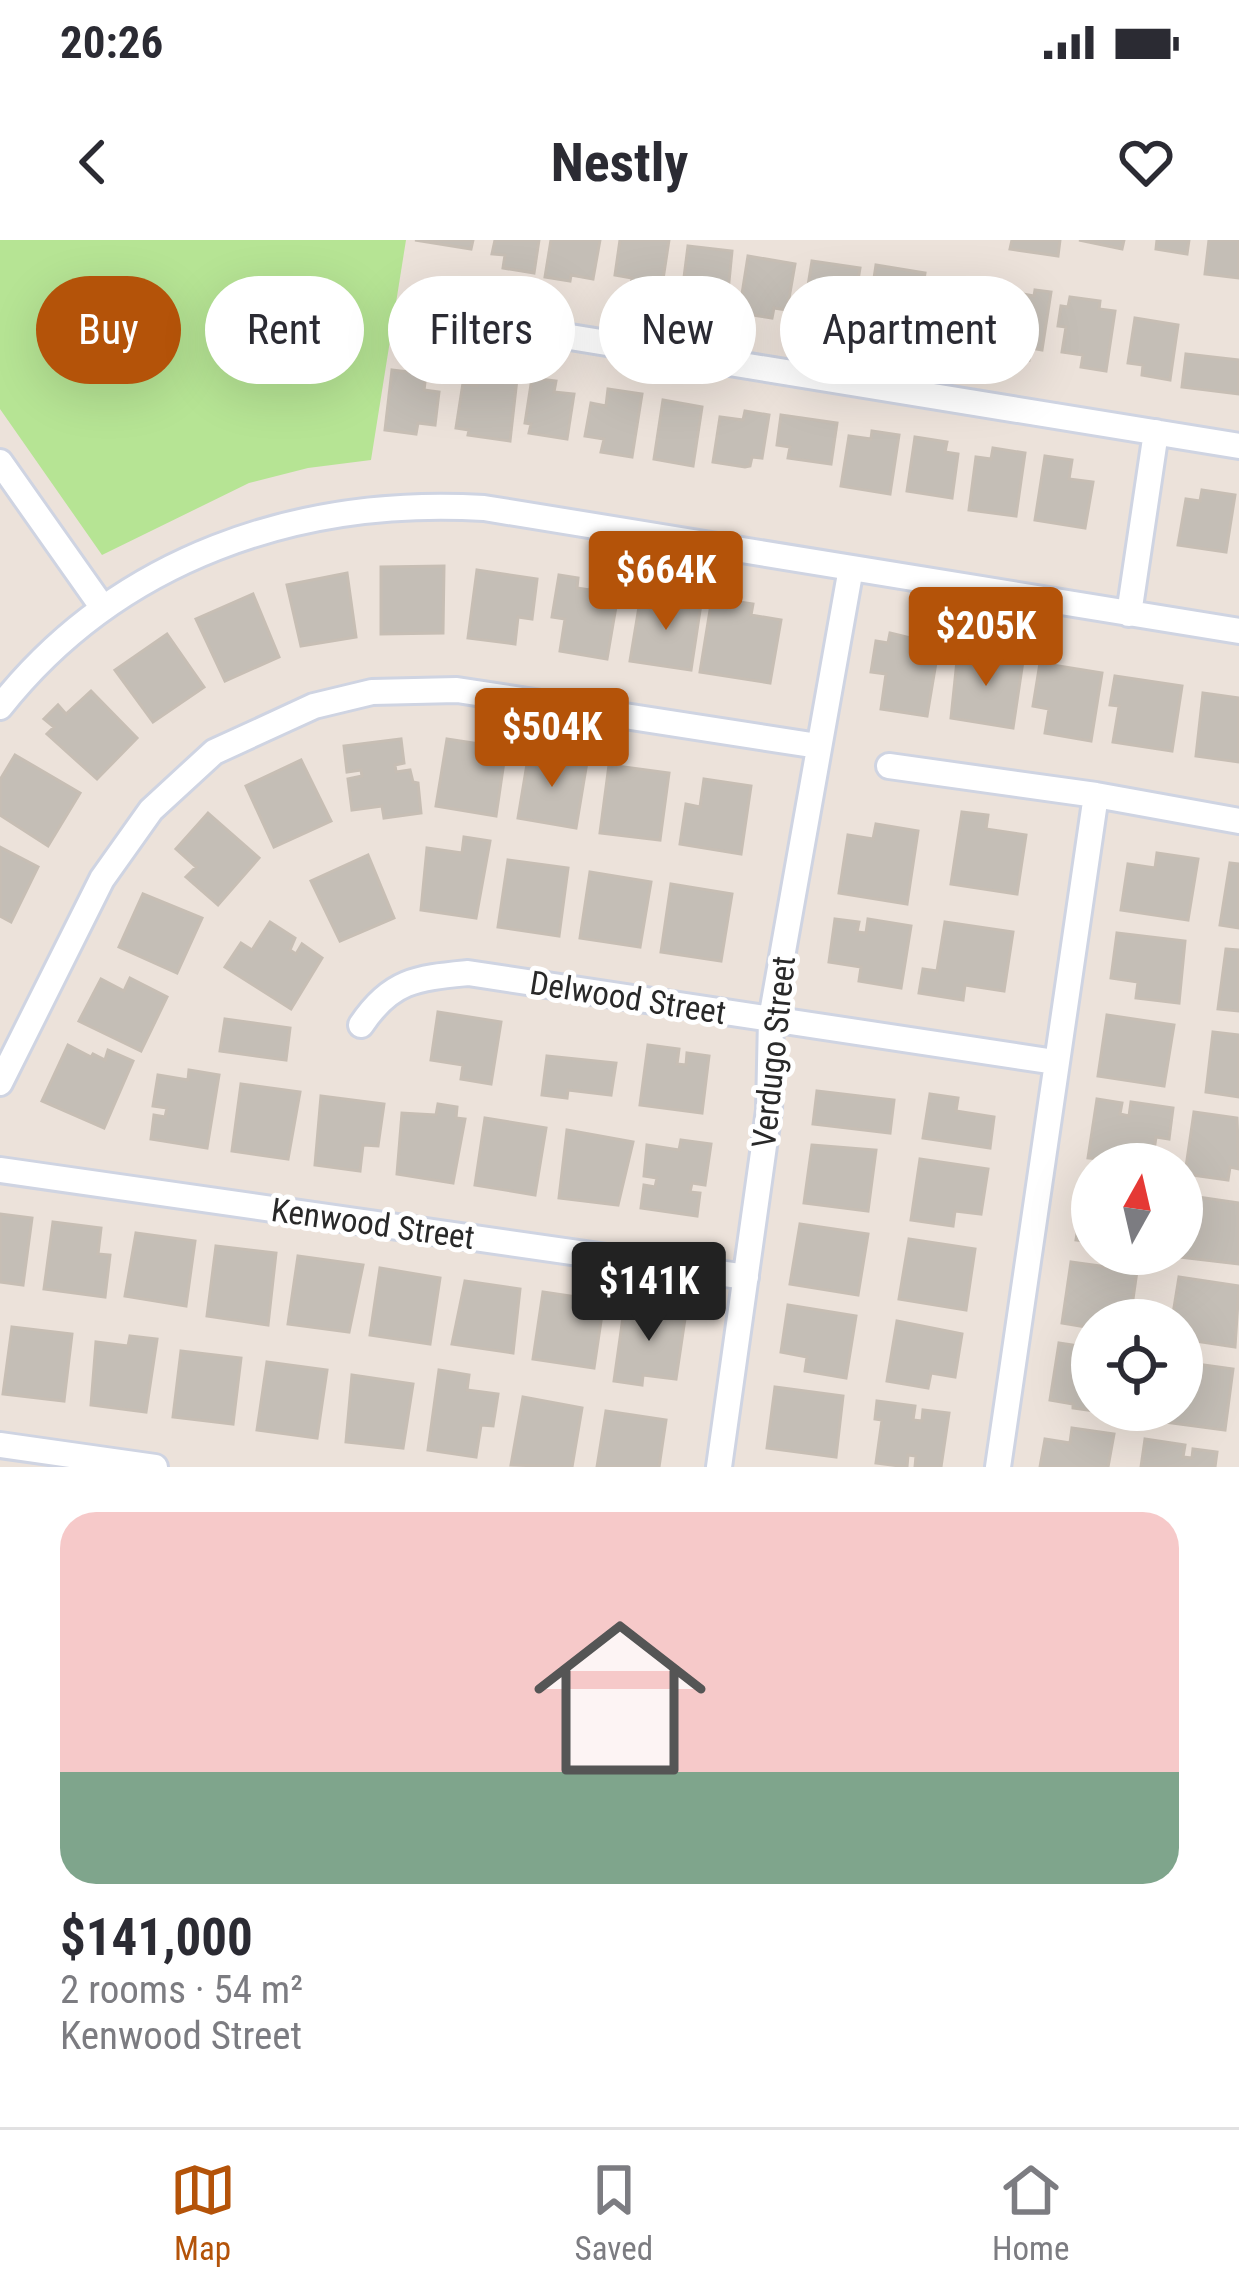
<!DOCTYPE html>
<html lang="en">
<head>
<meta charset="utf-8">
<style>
  body { margin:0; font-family:"Roboto Condensed",sans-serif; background:#f7f7f7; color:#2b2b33; height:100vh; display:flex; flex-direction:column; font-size:45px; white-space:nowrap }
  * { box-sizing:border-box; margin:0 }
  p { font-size:39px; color:#7c7c81 }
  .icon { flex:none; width:66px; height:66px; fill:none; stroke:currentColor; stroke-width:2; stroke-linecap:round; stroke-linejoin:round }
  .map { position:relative; height:1227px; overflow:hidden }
  .sheet { display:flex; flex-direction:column; background:#fff; flex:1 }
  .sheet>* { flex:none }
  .hud { position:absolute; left:36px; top:36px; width:1167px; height:108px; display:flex; gap:24px }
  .needle { width:78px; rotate:8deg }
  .controls { position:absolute; left:1071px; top:903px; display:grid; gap:24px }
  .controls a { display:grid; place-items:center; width:132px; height:132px; border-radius:50%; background:#fff; box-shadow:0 12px 48px #0002; font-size:60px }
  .price { position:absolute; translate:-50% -102px; padding:0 27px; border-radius:12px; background:#b45309; color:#fff; font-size:39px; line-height:78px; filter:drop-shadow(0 3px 6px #0008) }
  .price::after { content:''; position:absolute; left:50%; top:72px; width:36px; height:27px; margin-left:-18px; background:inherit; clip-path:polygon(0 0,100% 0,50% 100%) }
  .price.active { background:#222; color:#fff }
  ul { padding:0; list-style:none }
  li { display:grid; align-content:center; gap:24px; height:636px; padding:0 60px }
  li span { display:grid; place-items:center; height:372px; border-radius:36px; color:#555 }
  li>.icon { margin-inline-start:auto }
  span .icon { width:216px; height:216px; fill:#fffc; stroke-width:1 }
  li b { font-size:51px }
  .pill { padding:0 42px; border-radius:54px; background:#fff; box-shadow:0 12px 48px #0002; font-size:42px; line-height:108px }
  .pill.active { background:#b45309; color:#fff }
  .status { display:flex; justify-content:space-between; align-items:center; height:84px; padding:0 60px; background:#fff; direction:ltr }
  .status svg { height:33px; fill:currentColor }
  header { display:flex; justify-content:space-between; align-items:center; height:156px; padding:0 60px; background:#fff; font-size:54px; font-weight:700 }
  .tabs { display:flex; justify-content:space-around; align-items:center; height:168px; border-top:3px solid #e1e1e2; background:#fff; font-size:33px; color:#7c7c81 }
  .tabs a { display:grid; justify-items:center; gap:6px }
  .tabs .active { color:#b45309 }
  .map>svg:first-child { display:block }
  .green { fill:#b6e494 }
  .building { fill:#c4beb6; stroke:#c7beb4; stroke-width:3 }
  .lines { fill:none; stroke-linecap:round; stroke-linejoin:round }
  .minor-casing { stroke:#cfd4e2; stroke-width:30 }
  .minor { stroke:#fff; stroke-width:24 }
  .labels { text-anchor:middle; stroke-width:10; stroke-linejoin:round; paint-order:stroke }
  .street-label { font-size:33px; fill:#292929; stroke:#fff }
</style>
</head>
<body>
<div class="status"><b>20:26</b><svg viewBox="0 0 49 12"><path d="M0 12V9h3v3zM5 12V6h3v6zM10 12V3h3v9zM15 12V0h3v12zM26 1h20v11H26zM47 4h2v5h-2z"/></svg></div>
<header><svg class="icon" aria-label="back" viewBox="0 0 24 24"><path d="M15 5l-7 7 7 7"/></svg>Nestly<svg class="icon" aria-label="heart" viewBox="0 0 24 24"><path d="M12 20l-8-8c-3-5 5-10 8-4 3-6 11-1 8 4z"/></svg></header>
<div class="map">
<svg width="1239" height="1227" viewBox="0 0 1239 1227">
  <rect width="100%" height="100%" fill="#ece2da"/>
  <path class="green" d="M0,0H406L371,220L308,228L249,243L102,315L0,169Z"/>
  <path class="building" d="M415,0H473L471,9Z
    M495,0H539L534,33L503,28L505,15L492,14Z
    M551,0H600L593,39L571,35L570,41L545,37Z
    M620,0H669L660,59L630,54L632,38L615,35Z
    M1012,0H1060L1058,16L1010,9Z
    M1079,0H1124L1122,9Z
    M1157,0H1189L1187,14L1156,9Z
    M1209,0H1239V38L1205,34Z
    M688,6L732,11L726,72L701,68L702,56L682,53Z
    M748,16L795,24L787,70L774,68L772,78L739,73Z
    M812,21L860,28L850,89L820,84L823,67L805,64Z
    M876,25L925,33L915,99L866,91Z
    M1035,50L1051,52L1042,110L1031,108L1029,120L996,115L1006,51L1034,56Z
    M1070,57L1100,61L1099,69L1115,71L1106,131L1081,127L1083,115L1062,112L1066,87L1058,86L1061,66L1068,67Z
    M956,62L990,67L982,112L927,105L933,64L955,68Z
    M1135,78L1178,85L1170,140L1142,135L1143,125L1128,123Z
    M1186,114L1239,120V154L1182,147Z
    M392,130L426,134L424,150L439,152L435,185L418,183L416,194L385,190Z
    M479,133L517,139L510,201L468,195L469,190L456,188L463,143L477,146Z
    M532,138L556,141L554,152L574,154L567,199L529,193L531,184L525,183Z
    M608,149L642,154L632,217L601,212L604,199L585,196L591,163L606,166Z
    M663,160L702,167L693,226L654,219Z
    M745,171L769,175L762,218L752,217L750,226L745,227L713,222L720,177L743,180Z
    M781,175L837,183L831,224L788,218L790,207L777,205Z
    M872,191L899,195L890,254L841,246L849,196L871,199Z
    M915,197L947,202L945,212L958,214L952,258L907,251Z
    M993,208L1025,213L1016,276L969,270L976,217L991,219Z
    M1045,216L1072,220L1069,239L1093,242L1085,288L1035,280Z
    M1202,250L1235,255L1226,312L1178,305L1186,259L1200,261Z
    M444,326L443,393L381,394V327Z
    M477,330L537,339L532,379L518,377L515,404L468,398Z
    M347,333L356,397L301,406L287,345Z
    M559,335L578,338L577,348L590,350L591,341L608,343L607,353L618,355L607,419L560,411L565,379L552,377Z
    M253,354L279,417L225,441L196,379Z
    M641,355L701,364L691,430L630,421Z
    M712,358L753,364L751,375L781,380L770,443L700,432Z
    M890,393L939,405L927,476L881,469L886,434L871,432L876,401L888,403Z
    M167,394L204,447L153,482L115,430Z
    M958,411L1023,421L1013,488L951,478Z
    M1040,423L1102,433L1091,501L1045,493L1049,469L1033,466Z
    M1115,436L1182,446L1172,511L1113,502L1119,466L1110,465Z
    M91,451L137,498L97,539L47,494L54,487L44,479L58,465L66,474Z
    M1203,453L1239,458V522L1196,516Z
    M401,499L404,523L395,525L396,532L410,530L413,542L418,543L421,573L384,578L382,566L352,570L348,539L362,536L361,530L347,532L344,506Z
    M447,499L506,508L496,576L436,566Z
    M529,512L587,522L576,588L518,578Z
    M15,515L80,553L48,606L0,575V540Z
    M301,520L331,581L274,607L246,546Z
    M609,525L669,533L660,600L600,593Z
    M704,539L751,546L741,614L680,604L686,564L700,567Z
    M962,572L988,575L986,589L1026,595L1017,654L951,644Z
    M208,573L259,618L218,665L186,637L196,627L176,609Z
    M876,584L918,591L907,664L839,653L848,595L873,599Z
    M464,597L490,601L476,678L421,670L427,608L462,613Z
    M0,607L38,627L11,682L0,676Z
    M1157,613L1198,619L1188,680L1121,670L1128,624L1155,628Z
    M368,615L394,678L340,701L311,641Z
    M508,620L568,628L559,696L498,687Z
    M1230,623L1239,624V688L1220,685Z
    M590,632L651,642L640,707L580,698Z
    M671,644L732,654L721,721L661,712Z
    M143,654L202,678L177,733L119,707Z
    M835,679L859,682L857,692L866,693L868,679L911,686L901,748L859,741L861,727L829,722Z
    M270,682L295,698L290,710L296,714L302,704L322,718L291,769L225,727L241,703L252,710Z
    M945,682L1013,692L1004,751L965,745L963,760L919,753L923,729L937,731Z
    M1117,693L1185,701L1179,763L1136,758L1138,742L1111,738Z
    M1226,709L1239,710V771L1218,769Z
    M130,738L167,757L141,811L79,781L101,739L124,751Z
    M438,772L501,782L491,844L461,839L463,825L431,820Z
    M1107,775L1174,785L1164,846L1098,836Z
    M225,779L290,788L286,820L220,811Z
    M1213,792L1239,795V857L1206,852Z
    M68,805L91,817L93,814L105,820L108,810L133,821L104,888L42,861Z
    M648,805L679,809L677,824L686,825L687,813L709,816L702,873L640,865Z
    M547,816L616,823L611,855L568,850L567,858L542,855Z
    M189,830L219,835L207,908L151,899L154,875L165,877L167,868L153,866L158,835L188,840Z
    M241,844L300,852L288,919L232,911Z
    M817,851L894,860L890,893L813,884Z
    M930,854L958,858L956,871L994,877L990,908L923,898Z
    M321,856L384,864L378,906L363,905L360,931L315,925Z
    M1097,859L1122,863L1120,874L1129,876L1131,862L1173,868L1169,899L1156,897L1152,924L1088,918Z
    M438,864L457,867L456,878L465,879L453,943L397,934L402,873L436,875Z
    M1194,872L1237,878L1239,929L1230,927L1228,940L1185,934Z
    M485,878L546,888L535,955L475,945Z
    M567,890L633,902L618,965L559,958Z
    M681,900L711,904L705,945L692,943L690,952L700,953L697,976L641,968L644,945L655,947L657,938L644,936L647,905L679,910Z
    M812,905L876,910L868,971L804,963Z
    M920,919L988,929L981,974L955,971L953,986L911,980Z
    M1085,942L1092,943V1002L1076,1000Z
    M1191,956L1239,963V1024L1171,1016L1182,1014V987L1186,988Z
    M0,974L32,978L23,1045L0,1042Z
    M53,982L101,988L98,1014L110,1015L105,1057L44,1049Z
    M800,984L868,994L858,1055L790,1044Z
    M136,993L195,1001L186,1066L125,1056Z
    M909,999L975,1009L966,1070L899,1059Z
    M216,1006L276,1013L268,1085L207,1076Z
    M298,1016L363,1025L349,1092L288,1084Z
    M1071,1022L1137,1031L1130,1080H1092V1088L1062,1083Z
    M380,1028L440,1038L430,1104L370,1095Z
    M1179,1037L1239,1046L1235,1107L1182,1099V1080H1172Z
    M465,1041L520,1049L513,1113L452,1104Z
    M543,1052L604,1061L594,1128L533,1119Z
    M625,1063L686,1072L676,1139L643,1135L642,1145L614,1141Z
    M788,1065L856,1076L846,1138L805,1131L807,1117L781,1112Z
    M897,1081L962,1094L955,1137L931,1133L928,1148L887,1141Z
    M12,1087L72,1094L64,1161L3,1154Z
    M130,1096L157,1099L146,1172L91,1165L96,1102L128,1106Z
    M1059,1103L1092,1108V1170H1116V1174L1073,1168V1164L1050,1160Z
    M181,1111L241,1118L233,1184L173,1177Z
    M267,1122L327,1130L317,1198L257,1190Z
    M1182,1122L1233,1129L1225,1190L1157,1181L1159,1170H1182Z
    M439,1130L469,1135L467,1150L498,1154L493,1186L481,1185L476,1217L428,1210Z
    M352,1135L413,1144L403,1208L346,1202Z
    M775,1147L843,1156L836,1217L767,1208Z
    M523,1157L582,1168L572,1227L511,1225Z
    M877,1161L915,1166L913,1180L922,1181L923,1170L949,1173L941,1227H915L916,1216L908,1215L907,1227L876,1223L882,1180L875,1179Z
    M606,1171L666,1180L659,1227H597Z
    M1072,1188L1114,1194L1108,1227H1040L1045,1199L1070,1203Z
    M1145,1199L1185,1205L1183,1217L1192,1218L1193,1209L1217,1212L1215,1227H1141Z"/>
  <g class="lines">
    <defs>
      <path id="minor" d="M460,79L1239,206
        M0,222L103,368
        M1129,374L1156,192
        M0,467C118,318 298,257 484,268L1239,391
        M889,526L1096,555L1239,581
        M361,785C391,740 417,738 468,733L1055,822
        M0,843L102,639L151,570L214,512L314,466L372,452L457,450L818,506
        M0,930L746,1037
        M0,1205L155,1227
        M719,1227L769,870L771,779L851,328
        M998,1227L1096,555"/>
    </defs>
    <use href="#minor" class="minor-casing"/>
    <use href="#minor" class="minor"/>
  </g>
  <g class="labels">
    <g class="street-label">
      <text transform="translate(628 757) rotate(9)" y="12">Delwood Street</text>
      <text transform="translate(773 812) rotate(-84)" y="12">Verdugo Street</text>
      <text transform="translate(373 983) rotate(8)" y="12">Kenwood Street</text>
    </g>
  </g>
</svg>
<div class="controls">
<a><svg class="needle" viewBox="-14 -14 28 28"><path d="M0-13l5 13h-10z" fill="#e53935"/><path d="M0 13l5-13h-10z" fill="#7c7c81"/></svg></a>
<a><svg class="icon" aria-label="locate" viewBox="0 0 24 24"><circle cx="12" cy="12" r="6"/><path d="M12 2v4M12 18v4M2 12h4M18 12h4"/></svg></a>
</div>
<b class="price" style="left:666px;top:393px">$664K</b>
<b class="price" style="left:986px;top:449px">$205K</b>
<b class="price" style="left:552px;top:550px">$504K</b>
<b class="price active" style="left:649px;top:1104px">$141K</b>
<div class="hud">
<a class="pill active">Buy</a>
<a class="pill">Rent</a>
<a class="pill">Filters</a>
<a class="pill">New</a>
<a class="pill">Apartment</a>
</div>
</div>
<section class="sheet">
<ul>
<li><span style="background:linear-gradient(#f6c9c9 70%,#7fa58c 0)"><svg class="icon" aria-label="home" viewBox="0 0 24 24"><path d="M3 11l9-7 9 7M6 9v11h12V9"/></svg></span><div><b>$141,000</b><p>2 rooms · 54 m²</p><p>Kenwood Street</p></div></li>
</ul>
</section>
<nav class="tabs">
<a class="active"><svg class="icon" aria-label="map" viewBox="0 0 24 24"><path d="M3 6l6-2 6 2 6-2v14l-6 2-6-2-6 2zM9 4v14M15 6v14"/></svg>Map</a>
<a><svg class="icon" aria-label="saved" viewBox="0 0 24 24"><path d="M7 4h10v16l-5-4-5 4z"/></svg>Saved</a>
<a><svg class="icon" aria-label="home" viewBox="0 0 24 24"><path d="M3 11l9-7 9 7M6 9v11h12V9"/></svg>Home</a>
</nav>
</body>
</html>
